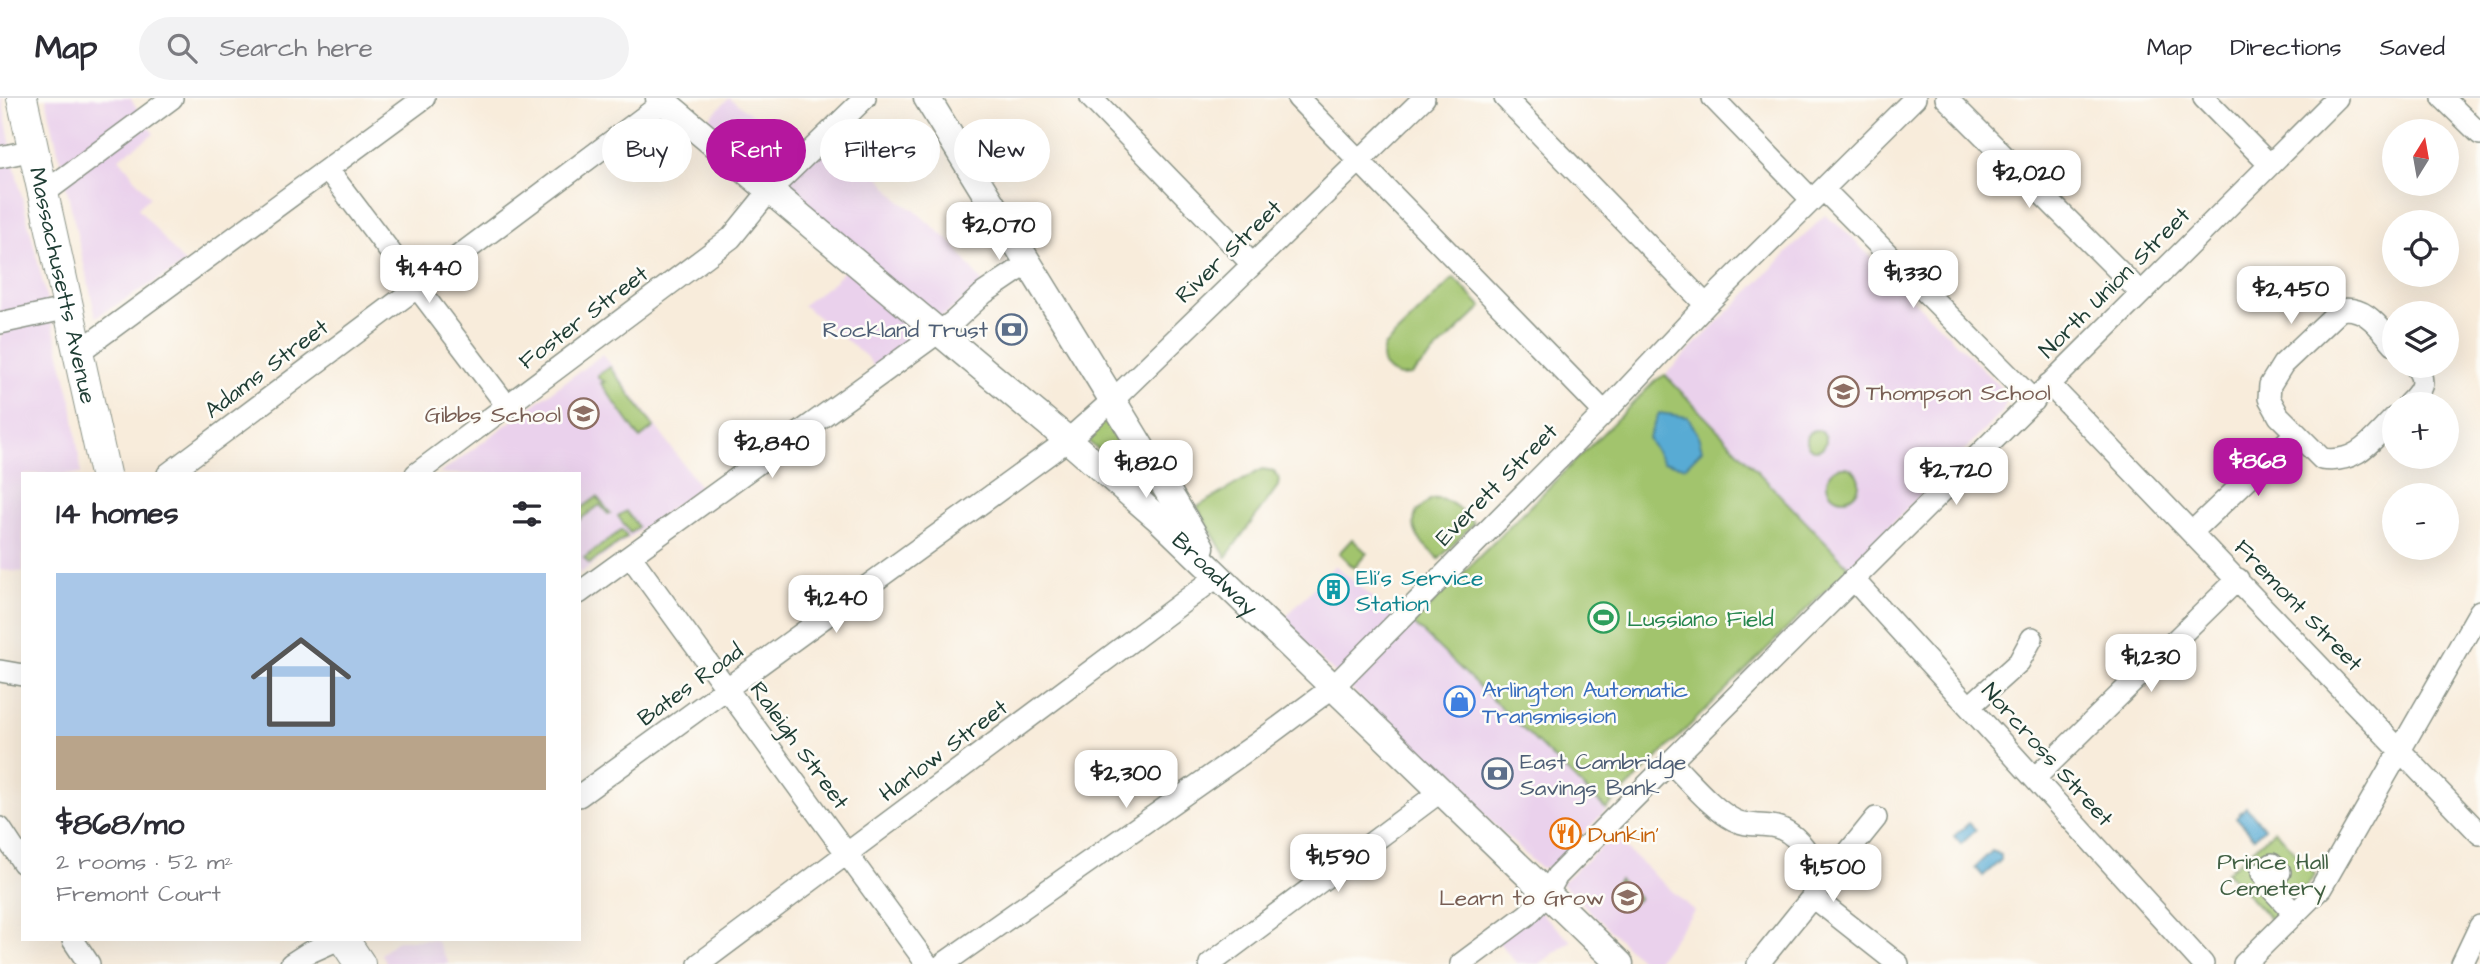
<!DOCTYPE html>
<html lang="en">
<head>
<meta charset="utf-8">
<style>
  body { margin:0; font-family:"Architects Daughter",sans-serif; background:#f2f2f3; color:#2b2b33; height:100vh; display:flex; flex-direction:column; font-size:26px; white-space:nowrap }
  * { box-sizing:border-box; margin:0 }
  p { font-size:23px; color:#7c7c81 }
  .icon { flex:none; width:38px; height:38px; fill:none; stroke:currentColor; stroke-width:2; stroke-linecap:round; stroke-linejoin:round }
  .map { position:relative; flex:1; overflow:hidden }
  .drawer { position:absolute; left:21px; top:374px; width:560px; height:469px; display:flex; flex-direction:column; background:#fff; border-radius:0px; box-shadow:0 7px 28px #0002 }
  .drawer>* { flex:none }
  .top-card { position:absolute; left:602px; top:21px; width:665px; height:63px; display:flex; gap:14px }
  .needle { width:46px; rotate:11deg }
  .fabs { position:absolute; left:2382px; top:21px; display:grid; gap:14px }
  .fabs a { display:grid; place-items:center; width:77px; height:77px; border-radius:50%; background:#fff; box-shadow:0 7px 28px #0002; font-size:35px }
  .price { position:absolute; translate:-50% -60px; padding:0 16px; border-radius:14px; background:#fff; color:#222; font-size:23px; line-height:46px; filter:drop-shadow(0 2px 4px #0008) }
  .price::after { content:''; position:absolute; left:50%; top:42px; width:21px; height:16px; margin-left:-10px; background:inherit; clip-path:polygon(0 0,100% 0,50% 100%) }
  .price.current { background:#b5179e; color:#fff }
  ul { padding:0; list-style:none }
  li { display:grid; align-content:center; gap:14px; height:371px; padding:0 35px }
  li span { display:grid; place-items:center; height:217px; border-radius:0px; color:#555 }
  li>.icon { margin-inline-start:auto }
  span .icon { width:126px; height:126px; fill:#fffc; stroke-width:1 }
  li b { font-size:30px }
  h2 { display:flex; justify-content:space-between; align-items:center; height:84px; padding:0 35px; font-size:30px }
  .pill { padding:0 24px; border-radius:32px; background:#fff; box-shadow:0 7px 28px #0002; font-size:24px; line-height:63px }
  .pill.current { background:#b5179e; color:#fff }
  header { display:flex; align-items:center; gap:42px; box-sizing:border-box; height:98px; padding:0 35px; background:#fff; border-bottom:2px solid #e1e1e2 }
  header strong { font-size:33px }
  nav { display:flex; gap:38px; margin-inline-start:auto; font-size:24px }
  .search { width:490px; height:63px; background:#f2f2f3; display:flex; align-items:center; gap:18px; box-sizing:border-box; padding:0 24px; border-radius:38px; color:#7c7c81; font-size:26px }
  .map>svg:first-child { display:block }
  .built { fill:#ead1ec }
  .green { fill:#a2c46d; stroke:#608050; stroke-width:2 }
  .water { fill:#58abd4; stroke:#3c7484; stroke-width:2 }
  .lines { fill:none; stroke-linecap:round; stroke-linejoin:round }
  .minor-casing { stroke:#8c9488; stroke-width:24 }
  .major-casing { stroke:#8c9488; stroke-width:29 }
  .highway-casing { stroke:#8c9488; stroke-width:32 }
  .minor { stroke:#fff; stroke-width:21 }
  .major { stroke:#fff; stroke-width:26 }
  .highway { stroke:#fff; stroke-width:30 }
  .labels { text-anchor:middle; stroke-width:5; stroke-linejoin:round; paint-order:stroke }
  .street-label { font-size:23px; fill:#1f3d34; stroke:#fdfcf7 }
  .service-label { font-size:23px; fill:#4e5e75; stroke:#fdfcf7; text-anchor:end }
  .education-label { font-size:23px; fill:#785e54; stroke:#fdfcf7; text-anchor:end }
  .culture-label { font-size:23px; fill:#0d838f; stroke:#fdfcf7; text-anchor:start }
  .leisure-label { font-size:23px; fill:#27864d; stroke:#fdfcf7; text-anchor:start }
  .shop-label { font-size:23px; fill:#366cbe; stroke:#fdfcf7; text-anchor:start }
  .food-label { font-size:23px; fill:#c56008; stroke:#fdfcf7; text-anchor:start }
  .park-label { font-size:23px; fill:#405f42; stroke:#fdfcf7 }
</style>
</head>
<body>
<header>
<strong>Map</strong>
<div class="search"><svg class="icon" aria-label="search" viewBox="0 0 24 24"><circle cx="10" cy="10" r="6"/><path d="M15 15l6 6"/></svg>Search here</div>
<nav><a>Map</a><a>Directions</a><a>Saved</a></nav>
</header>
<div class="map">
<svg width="2480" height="866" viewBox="0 0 2480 866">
  <rect width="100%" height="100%" fill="#fdfcf7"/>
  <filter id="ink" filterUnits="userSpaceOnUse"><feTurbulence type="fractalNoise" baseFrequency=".0143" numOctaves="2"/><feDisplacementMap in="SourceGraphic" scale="14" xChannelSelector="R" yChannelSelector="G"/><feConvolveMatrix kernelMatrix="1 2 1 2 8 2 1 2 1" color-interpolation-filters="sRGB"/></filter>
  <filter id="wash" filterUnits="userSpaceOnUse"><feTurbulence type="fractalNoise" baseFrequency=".00686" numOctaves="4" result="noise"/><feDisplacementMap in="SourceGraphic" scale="28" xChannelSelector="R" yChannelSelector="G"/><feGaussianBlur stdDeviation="1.57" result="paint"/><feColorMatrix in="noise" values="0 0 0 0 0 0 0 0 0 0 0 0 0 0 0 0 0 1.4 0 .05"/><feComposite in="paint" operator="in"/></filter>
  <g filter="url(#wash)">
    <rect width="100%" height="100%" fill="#f8ecdb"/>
    <path class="built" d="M0,0H2L14,66L72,305L81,376H23V474L0,472V238L2,237L0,227Z
      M46,0H130L154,36L119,60L150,99L138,110L185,166L96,219Z
      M729,0L798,50L823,28L845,40L901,104L913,111L954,147L984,187L874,269L868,260L803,207L835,183L859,156L702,27Z
      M1825,117L1844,132L2003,292L2007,300L2003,313L1849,469L1665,277Z
      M603,256L700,389L579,476V376H439Z
      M1335,467L1386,512L1413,525L1606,712L1551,769L1540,770L1281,524Z
      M1613,739L1694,813L1654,866H1645L1561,785Z
      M1531,806L1571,843L1539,866H1517L1489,833Z
      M398,842H436L449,866H387L381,856Z"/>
    <path class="green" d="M1454,180L1482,209L1411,277C1391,281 1377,268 1384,248Z
      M610,269L654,329L640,340L601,285L605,284L598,280V277Z
      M1665,277L1849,469L1606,711L1413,525L1656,282Z
      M1110,319L1151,396L1089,344L1097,329Z
      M1806 342a10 10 0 1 1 20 0a10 10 0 1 1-20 0Z
      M1827 385a16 16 0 1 1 32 0a16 16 0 1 1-32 0Z
      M1262,371L1274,373L1279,381L1278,388L1226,459L1197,409Z
      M597,399L610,415L608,416L600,407L579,422V412Z
      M1431,401C1451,399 1461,413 1474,425L1439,461C1424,447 1407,435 1417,413Z
      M626,413L638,429L630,435L618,418Z
      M622,432L627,439L589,466L584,460Z
      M1352,441L1367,455L1354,470L1339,455Z
      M2275,732L2315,776L2306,789L2271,822L2227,774Z
      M1619,781L1639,800L1628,810L1609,792Z"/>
    <path class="water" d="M1659,315L1688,319L1698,337L1702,352L1685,369L1663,364L1648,341Z
      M2246,709L2265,730L2254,739L2236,719Z
      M1969,725L1976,732L1961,746L1954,738Z
      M1992,753L2001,757V762L1983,778L1975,769Z"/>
  </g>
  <g filter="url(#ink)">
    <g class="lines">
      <defs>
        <path id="minor" d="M1091,0L1252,166
          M1298,0L1604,314
          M1505,0L1706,207
          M1713,0L1812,102
          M1946,0L2141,195
          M2204,0L2269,66
          M2443,0L2480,36
          M0,59L34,52
          M328,72L508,309
          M1823,91L2034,303
          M44,95L172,0
          M0,225L69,210
          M2394,246C2379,229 2365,207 2340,212L2283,266L2270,287L2269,300L2279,318L2322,361C2357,366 2371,343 2394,320
          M79,254L424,0
          M2049,286L2480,736
          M2408,306C2421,293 2428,284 2415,268
          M168,376L664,4
          M416,376L731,140L770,92L865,0
          M2192,434L2295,336
          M631,459L927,866
          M1853,481L2203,866
          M579,495L954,223L984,195L1027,166
          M0,573L23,577
          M1970,608L2019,564L2032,540
          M1670,664C1688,681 1712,711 1734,722C1745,728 1758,726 1771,728C1798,731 1813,762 1824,784
          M2035,680L2238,481
          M579,698L1068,342L1114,301L1424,0
          M0,730L23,765
          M2270,783L2262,775L2272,766L2280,774L2267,786L2295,816
          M1812,798L1898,866
          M73,842L89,866
          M291,866L308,855L337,842
          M699,866L1218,478
          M943,866L1259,644L1333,589L1611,308L1706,207L1915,0
          M1210,866L1441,693
          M1461,866L1527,817L1547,796L1557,778L1614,720L2337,0
          M1758,866L1876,720
          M2244,866L2321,790L2480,513
          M2462,866L2480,828"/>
        <g id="major">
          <path id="s1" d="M659,0L1068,342L1160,422L1620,866"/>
          <path d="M927,0C1018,150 1112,298 1201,449"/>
        </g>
        <g id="highway">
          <path id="s2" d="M22,0L105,376"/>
          <path d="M344,842L360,866"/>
        </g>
      </defs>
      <use href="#minor" class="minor-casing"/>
      <use href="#major" class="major-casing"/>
      <use href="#highway" class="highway-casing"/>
      <use href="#minor" class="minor"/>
      <use href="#major" class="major"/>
      <use href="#highway" class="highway"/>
    </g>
  </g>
  <defs>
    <symbol id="bank-ring" viewBox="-11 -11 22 22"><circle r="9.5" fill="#fdfcf7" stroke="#5c6f8a" stroke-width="1.5"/><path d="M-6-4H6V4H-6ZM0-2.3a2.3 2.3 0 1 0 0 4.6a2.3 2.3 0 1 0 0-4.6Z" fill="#5c6f8a"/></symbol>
    <symbol id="school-ring" viewBox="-11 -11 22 22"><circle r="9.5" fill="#fdfcf7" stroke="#8d6e63" stroke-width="1.5"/><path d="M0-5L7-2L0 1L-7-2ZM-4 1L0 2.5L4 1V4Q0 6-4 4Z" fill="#8d6e63"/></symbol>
    <symbol id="building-ring" viewBox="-11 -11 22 22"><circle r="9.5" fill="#fdfcf7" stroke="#0f9aa8" stroke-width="1.5"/><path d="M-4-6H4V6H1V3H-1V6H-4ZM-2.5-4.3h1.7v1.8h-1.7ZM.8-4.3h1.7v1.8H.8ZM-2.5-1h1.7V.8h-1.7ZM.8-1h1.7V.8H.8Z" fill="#0f9aa8"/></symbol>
    <symbol id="stadium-ring" viewBox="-11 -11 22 22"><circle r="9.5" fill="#fdfcf7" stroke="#2e9e5b" stroke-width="1.5"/><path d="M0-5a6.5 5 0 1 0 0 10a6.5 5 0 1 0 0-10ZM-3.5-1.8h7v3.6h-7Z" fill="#2e9e5b"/></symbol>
    <symbol id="shop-ring" viewBox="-11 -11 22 22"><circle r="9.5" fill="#fdfcf7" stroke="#3f7fe0" stroke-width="1.5"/><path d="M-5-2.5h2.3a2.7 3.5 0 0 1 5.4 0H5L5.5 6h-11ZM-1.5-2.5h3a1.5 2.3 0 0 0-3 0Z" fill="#3f7fe0"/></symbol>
    <symbol id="restaurant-ring" viewBox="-11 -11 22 22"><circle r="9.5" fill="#fdfcf7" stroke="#e8710a" stroke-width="1.5"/><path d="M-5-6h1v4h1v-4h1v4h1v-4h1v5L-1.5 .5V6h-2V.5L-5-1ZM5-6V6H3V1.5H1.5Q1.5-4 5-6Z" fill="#e8710a"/></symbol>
  </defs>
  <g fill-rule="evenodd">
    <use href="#bank-ring" x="994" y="214" width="35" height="35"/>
    <use href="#school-ring" x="1826" y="276" width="35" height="35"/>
    <use href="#school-ring" x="566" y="298" width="35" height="35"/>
    <use href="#building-ring" x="1316" y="474" width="35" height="35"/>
    <use href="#stadium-ring" x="1586" y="502" width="35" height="35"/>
    <use href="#shop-ring" x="1442" y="586" width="35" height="35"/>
    <use href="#bank-ring" x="1480" y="658" width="35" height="35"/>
    <use href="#restaurant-ring" x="1548" y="718" width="35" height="35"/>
    <use href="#school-ring" x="1610" y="782" width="35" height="35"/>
  </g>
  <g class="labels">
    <g class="street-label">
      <text transform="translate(1228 153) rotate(-44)" y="8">River Street</text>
      <text transform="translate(2114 184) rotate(-45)" y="8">North Union Street</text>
      <text dy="8" stroke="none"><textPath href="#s2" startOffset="192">Massachusetts Avenue</textPath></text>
      <text transform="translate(583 219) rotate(-37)" y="8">Foster Street</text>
      <text transform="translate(266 270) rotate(-37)" y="8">Adams Street</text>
      <text transform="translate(1496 386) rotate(-45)" y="8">Everett Street</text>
      <text dy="8" stroke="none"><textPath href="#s1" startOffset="732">Broadway</textPath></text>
      <text transform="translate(2299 507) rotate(46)" y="8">Fremont Street</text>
      <text transform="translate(690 586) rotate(-36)" y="8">Bates Road</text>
      <text transform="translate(800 647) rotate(54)" y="8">Raleigh Street</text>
      <text transform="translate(943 652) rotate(-37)" y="8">Harlow Street</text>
      <text transform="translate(2048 656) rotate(48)" y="8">Norcross Street</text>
    </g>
    <g class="service-label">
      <text x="988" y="239">Rockland Trust</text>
      <text x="1520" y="671" text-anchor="start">East Cambridge<tspan x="1520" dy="26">Savings Bank</tspan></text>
    </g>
    <g class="education-label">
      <text x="1866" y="302" text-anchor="start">Thompson School</text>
      <text x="561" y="324">Gibbs School</text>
      <text x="1604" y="807">Learn to Grow</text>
    </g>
    <g class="culture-label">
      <text x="1356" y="487">Eli's Service<tspan x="1356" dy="26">Station</tspan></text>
    </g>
    <g class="leisure-label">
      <text x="1627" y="528">Lussiano Field</text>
    </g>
    <g class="shop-label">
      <text x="1482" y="599">Arlington Automatic<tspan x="1482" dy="26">Transmission</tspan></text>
    </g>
    <g class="food-label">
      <text x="1588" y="744">Dunkin'</text>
    </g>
    <g class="park-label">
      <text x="2273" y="771">Prince Hall<tspan x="2273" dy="26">Cemetery</tspan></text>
    </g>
  </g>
</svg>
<div class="fabs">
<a><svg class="needle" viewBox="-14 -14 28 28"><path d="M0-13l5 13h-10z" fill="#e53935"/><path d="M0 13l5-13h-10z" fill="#7c7c81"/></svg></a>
<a><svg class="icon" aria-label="locate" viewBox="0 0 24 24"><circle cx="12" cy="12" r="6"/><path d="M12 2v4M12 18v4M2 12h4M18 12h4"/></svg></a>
<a><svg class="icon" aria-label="layers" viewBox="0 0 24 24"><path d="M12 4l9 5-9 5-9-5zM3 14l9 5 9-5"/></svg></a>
<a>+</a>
<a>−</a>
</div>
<b class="price" style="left:2029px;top:112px">$2,020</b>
<b class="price" style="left:999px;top:164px">$2,070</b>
<b class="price" style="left:429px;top:207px">$1,440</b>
<b class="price" style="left:1913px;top:212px">$1,330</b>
<b class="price" style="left:2291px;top:228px">$2,450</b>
<b class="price" style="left:772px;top:382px">$2,840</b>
<b class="price current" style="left:2258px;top:400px">$868</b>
<b class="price" style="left:1146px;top:402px">$1,820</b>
<b class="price" style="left:1956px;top:409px">$2,720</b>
<b class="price" style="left:836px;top:537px">$1,240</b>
<b class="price" style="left:2151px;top:596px">$1,230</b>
<b class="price" style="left:1126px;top:712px">$2,300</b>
<b class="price" style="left:1338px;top:796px">$1,590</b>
<b class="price" style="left:1833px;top:806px">$1,500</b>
<div class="top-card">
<a class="pill">Buy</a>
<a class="pill current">Rent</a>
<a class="pill">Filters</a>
<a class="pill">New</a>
</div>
<section class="drawer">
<h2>14 homes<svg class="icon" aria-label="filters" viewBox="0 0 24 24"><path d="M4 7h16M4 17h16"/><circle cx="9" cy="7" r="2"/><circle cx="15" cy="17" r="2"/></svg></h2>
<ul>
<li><span style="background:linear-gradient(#a9c7e8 75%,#b9a48a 0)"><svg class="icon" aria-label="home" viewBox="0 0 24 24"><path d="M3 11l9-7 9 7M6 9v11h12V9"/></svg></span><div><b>$868/mo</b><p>2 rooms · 52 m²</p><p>Fremont Court</p></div></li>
</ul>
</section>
</div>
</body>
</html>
